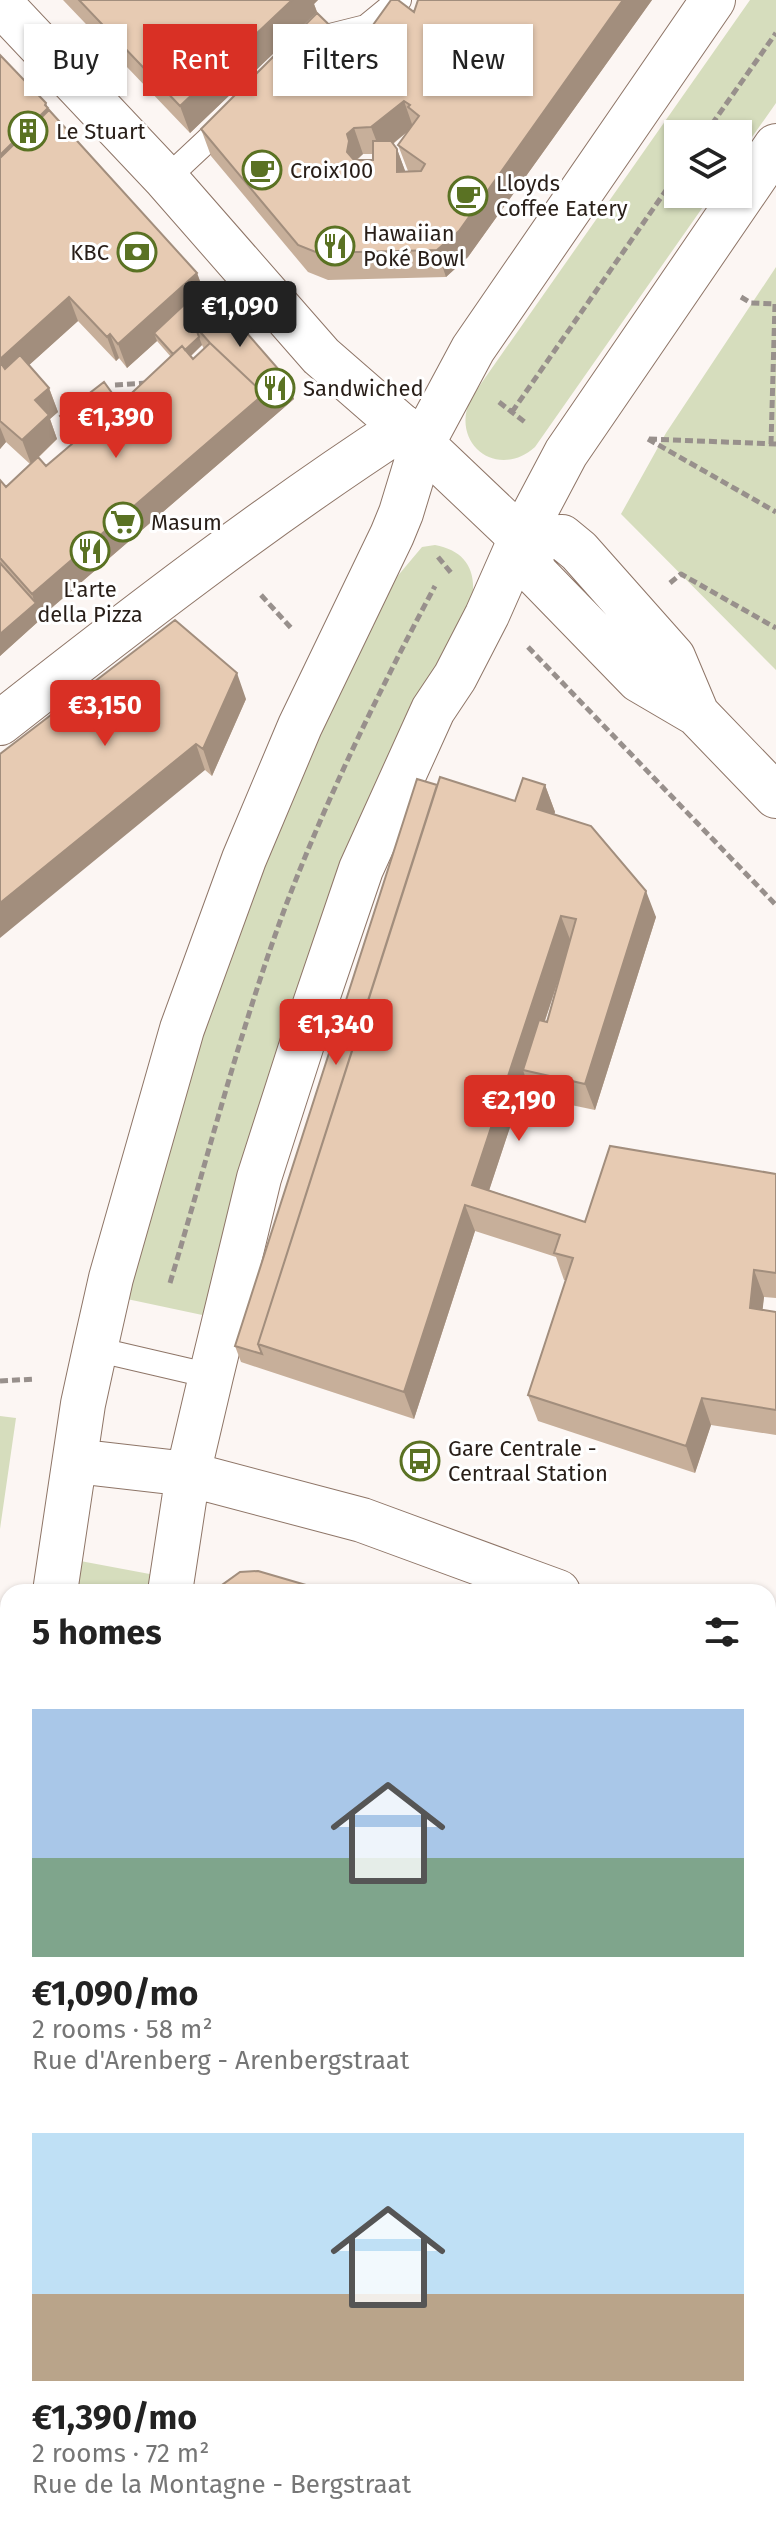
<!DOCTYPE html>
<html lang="en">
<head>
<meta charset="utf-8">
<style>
  body { margin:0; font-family:"Fira Sans",sans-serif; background:#f6f6f6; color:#222; height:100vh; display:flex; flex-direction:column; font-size:30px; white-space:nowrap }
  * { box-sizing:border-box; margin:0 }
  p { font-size:26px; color:#767676 }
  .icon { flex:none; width:44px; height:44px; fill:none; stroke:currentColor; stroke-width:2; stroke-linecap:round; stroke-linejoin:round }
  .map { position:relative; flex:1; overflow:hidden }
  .panel { position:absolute; left:0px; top:1584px; width:776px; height:962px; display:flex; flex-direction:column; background:#fff; border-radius:24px 24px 0 0; box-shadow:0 2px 6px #0004 }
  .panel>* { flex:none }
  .guide { position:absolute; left:24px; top:24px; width:728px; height:72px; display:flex; gap:16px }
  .buttons { position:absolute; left:664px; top:120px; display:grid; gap:16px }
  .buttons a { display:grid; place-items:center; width:88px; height:88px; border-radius:0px; background:#fff; box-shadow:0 2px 6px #0004; font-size:40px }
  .price { position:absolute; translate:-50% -68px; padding:0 18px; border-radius:8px; background:#d93025; color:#fff; font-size:26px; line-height:52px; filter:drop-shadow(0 2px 4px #0008) }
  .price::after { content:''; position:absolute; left:50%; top:48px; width:24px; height:18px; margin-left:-12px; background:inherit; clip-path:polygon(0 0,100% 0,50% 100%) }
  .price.current { background:#222; color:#fff }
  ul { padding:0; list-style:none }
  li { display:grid; align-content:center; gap:16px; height:424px; padding:0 32px }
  li span { display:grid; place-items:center; height:248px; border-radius:0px; color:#555 }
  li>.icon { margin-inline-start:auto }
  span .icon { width:144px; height:144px; fill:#fffc; stroke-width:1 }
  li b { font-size:34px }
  h2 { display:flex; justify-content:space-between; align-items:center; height:96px; padding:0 32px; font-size:34px }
  .tag { padding:0 28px; border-radius:0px; background:#fff; box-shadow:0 2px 6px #0004; font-size:28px; line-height:72px }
  .tag.current { background:#d93025; color:#fff }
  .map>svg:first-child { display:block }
  .green { fill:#d6ddbd }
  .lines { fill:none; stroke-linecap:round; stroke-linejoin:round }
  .service-casing { stroke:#8e7567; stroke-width:26 }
  .pedestrian-casing { stroke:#8e7567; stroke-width:38 }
  .minor-casing { stroke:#8e7567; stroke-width:46 }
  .tertiary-casing { stroke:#8e7567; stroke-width:46 }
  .path { stroke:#98908c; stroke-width:5; stroke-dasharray:8 4; stroke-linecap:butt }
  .service { stroke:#fff; stroke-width:24 }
  .pedestrian { stroke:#fff; stroke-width:36 }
  .minor { stroke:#fff; stroke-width:44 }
  .tertiary { stroke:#fff; stroke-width:44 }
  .wall { fill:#c7af9a; fill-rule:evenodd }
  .shaded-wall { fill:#a28e7d }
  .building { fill:#e7cbb3; stroke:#a28e7d; stroke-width:2; fill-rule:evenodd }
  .labels { text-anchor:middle; stroke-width:6; stroke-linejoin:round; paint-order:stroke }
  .poi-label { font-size:22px; fill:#281e18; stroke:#fff; text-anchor:start }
</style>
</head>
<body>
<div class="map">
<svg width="776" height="2545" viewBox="0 0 776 2545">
  <rect width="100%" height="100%" fill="#fcf6f3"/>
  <path class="green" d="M750,0H776V103L738,157V134H678V194H712L535,447C497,481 449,443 471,398Z
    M776,267V670L621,514L666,433Z
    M435,545C462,550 475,566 473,593L207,1316L127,1299L189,1064L275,823L385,591L422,547Z
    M0,1416L16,1418L0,1529Z
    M75,1560L155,1575L152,1592H70Z
    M0,2484L8,2494V2545H0Z"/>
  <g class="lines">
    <defs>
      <path id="service" d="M310,44L314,40L366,27L399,0
        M166,179L228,121
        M95,1349L211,1376"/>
      <path id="pedestrian" d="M0,2200L8,2204
        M0,2403H8"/>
      <path id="minor" d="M0,723C131,620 263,518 403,427
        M75,1461L188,1474L362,1520L558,1592
        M55,1592L83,1404L95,1349L111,1278L182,1029L244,859L300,726L392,535L401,513L422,444
        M170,1592L188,1474L211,1376L259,1178L311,1016L361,869L433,710L455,677L487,615L521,538
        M768,1681L776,1685
        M768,1998L776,1997
        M0,2011L8,1944
        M768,2038L776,2037
        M0,2454L8,2456
        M27,2545L28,2538"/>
      <path id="tertiary" d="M0,3L166,179L321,356L422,444L521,538L535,573L639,680L697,714L776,796
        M422,444L473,349L713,0
        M521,538L566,453L776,146
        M521,538L562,537L579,551L673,657L697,714
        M768,2362L776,2354
        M599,2545L605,2538"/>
    </defs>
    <use href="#service" class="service-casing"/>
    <use href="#pedestrian" class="pedestrian-casing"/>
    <use href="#minor" class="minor-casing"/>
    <use href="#tertiary" class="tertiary-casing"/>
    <path class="path" d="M705,134L776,33
      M741,297L751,303L775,304
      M115,385L148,383
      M499,402L526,423
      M512,412L678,173
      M648,439L776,512
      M649,439L776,444
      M771,444L775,304
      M438,557L452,574
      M670,583L681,574L776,628
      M261,595L292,629
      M528,647L776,905
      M170,1283C208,1157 240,1029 286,905C328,795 380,689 435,586
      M0,1381L35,1379"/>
    <use href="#service" class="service"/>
    <use href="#pedestrian" class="pedestrian"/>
    <use href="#minor" class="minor"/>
    <use href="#tertiary" class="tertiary"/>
  </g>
  <path class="wall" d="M63,0H318L314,4L317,12L190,133Z
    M418,0H652L468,257L446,277L328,280L308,272L211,156L201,129L355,50L414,12ZM407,132L398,145L408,171H405L397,149L393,144ZM363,154H373V160H357Z
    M0,55L197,273L202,288L286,378L294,399L41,617V619L0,656V480L6,487L30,464L6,442L0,449ZM78,321L116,361L119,358L127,368L157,341L171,357L120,404L60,416L69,440L72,444L46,466L38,458L57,439L50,419L58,412L49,388L29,365ZM202,345L204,349L193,359L191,356Z
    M246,699L212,776L205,770L0,754Z
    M437,785L515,801L545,785L555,812L554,814L656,917L595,1110L533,1097L526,1079L489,1190L585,1222L776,1174V1298L764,1297L762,1310L776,1312V1435L711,1425L695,1473L538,1421L528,1395L566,1280H564L556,1257L475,1231L414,1419L241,1362L235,1346ZM559,978L547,1022L545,1021Z
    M768,1788L776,1790V1941L768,1938Z
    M8,1953V2004L0,2005V1954Z
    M0,2334L8,2335V2386L0,2385Z"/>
  <path class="shaded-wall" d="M292,0H318L314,4L317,12L190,133L180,106Z
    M623,0H652L468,257L446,277L437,250Z
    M404,101L413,127L381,153L371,127Z
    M46,103L57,134L0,192V155Z
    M354,128L363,154L356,160L359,168L347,152V134Z
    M397,149L407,176L397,172Z
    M197,273L206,297L154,333L157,341L127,368L118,344Z
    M69,297L78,321L7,385L0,365V359Z
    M110,334L119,358L116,361L107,337Z
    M199,337L202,345L179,367L176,358Z
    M286,378L294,399L41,617V619L0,656V634L35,604L32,594L264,394Z
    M49,388L58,412L50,419L57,439L31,464L22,440L35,400Z
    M0,427L6,442L0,449Z
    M237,673L246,699L212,776L203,749Z
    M196,744L205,770L0,938V903Z
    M545,785L555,812L547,836L537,809Z
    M646,891L656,917L595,1110L585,1084Z
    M561,916L571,942L528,1071L523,1070L526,1079L482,1212L472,1185Z
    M465,1205L475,1231L414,1419L404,1392Z
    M754,1270L764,1297L760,1334L750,1308Z
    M702,1398L711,1425L695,1473L686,1446Z
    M776,2200V2236L768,2245V2208Z
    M462,2538H497L490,2545H456Z"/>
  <path class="building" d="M79,0H292L180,106Z
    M391,0H398L414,12L418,0H623L459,231L437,250L318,253L298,245L201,129L317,13L355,50ZM404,101L410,105L408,107L419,116L398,145L425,164L421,171L397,172V149L391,141H373V160H354L347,152L349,141L347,134L354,128L371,127Z
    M0,55L46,103L45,105L48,108L0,155Z
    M49,110L197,273L118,344L110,334L107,337L69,297L0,359V158Z
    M202,288L216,304L195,326L199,337L185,350L182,346L173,354L154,333Z
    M219,301L286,378L265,397L264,394L210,343L195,326Z
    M210,343L264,394L32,594L0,558V480L6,487L38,457L46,466L79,438L60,416L104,382L120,404L182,346L193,359Z
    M20,355L49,388L35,400L49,415L22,440L0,421V362L5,369Z
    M0,563L36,603L0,634Z
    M175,620L237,673L203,749L196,744L0,903V754Z
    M440,777L515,801L523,778L545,785L537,809L591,826L646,891L585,1084L523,1070L539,1020L547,1022L576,919L561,916L472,1185L585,1222L610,1146L776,1174V1273L754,1270L750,1308L776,1312V1410L702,1398L686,1446L528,1395L573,1258L554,1253L560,1235L465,1205L404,1392L258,1344Z
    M417,779L437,785L258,1344L262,1354L235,1346Z
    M258,1571L330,1592H219L222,1585L240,1572Z
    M768,1788L776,1790V1916L768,1914Z
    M8,1953V1995L0,1996V1954Z
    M776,2106V2200L768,2208V2107Z
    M0,2334L8,2335V2378L0,2376Z
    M776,2460V2508L768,2501V2469Z
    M768,2503L776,2510V2545H701L708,2538H768Z
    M76,2538H462L456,2545H75Z"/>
  <defs>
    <symbol id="building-ring" viewBox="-11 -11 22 22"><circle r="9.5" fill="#fff" stroke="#5a7223" stroke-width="1.5"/><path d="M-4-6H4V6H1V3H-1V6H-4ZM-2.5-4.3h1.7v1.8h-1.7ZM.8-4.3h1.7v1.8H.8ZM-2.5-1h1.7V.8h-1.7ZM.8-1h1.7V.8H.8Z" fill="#5a7223"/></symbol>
    <symbol id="cafe-ring" viewBox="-11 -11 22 22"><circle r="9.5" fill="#fff" stroke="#5a7223" stroke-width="1.5"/><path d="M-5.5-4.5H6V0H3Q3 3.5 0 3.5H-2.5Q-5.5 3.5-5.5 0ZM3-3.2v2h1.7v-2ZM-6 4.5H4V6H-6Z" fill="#5a7223"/></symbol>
    <symbol id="restaurant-ring" viewBox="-11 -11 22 22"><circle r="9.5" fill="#fff" stroke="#5a7223" stroke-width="1.5"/><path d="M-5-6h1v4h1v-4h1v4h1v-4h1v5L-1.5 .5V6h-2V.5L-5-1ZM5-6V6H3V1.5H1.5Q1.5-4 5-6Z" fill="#5a7223"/></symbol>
    <symbol id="bank-ring" viewBox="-11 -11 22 22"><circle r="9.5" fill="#fff" stroke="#5a7223" stroke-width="1.5"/><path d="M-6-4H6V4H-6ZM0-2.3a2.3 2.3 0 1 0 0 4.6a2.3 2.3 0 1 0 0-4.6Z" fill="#5a7223"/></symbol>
    <symbol id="supermarket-ring" viewBox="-11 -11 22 22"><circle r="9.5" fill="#fff" stroke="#5a7223" stroke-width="1.5"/><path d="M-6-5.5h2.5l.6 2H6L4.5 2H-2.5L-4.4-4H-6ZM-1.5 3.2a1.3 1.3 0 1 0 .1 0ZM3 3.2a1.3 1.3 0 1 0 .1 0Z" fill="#5a7223"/></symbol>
    <symbol id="bus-ring" viewBox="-11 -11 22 22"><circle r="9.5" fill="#fff" stroke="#5a7223" stroke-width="1.5"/><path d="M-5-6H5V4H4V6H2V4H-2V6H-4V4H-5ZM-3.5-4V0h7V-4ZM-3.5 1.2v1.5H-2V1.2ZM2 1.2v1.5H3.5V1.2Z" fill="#5a7223"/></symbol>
  </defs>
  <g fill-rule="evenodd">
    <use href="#building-ring" x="6" y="109" width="44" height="44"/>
    <use href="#cafe-ring" x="240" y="148" width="44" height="44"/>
    <use href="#cafe-ring" x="446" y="174" width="44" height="44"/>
    <use href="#restaurant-ring" x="313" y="224" width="44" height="44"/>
    <use href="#bank-ring" x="115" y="230" width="44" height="44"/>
    <use href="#restaurant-ring" x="253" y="366" width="44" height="44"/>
    <use href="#supermarket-ring" x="101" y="500" width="44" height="44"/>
    <use href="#restaurant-ring" x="68" y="529" width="44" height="44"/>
    <use href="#bus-ring" x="398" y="1439" width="44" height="44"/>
  </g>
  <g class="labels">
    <g class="poi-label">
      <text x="56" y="139">Le Stuart</text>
      <text x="290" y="178">Croix100</text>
      <text x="496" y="191">Lloyds<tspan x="496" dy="25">Coffee Eatery</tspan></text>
      <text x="363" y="241">Hawaiian<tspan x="363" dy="25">Poké Bowl</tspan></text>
      <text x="109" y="260" text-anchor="end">KBC</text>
      <text x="303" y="396">Sandwiched</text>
      <text x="151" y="530">Masum</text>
      <text x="90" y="597" text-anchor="middle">L'arte<tspan x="90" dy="25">della Pizza</tspan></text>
      <text x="448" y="1456">Gare Centrale -<tspan x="448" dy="25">Centraal Station</tspan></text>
    </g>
  </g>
</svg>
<div class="buttons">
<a><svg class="icon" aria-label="layers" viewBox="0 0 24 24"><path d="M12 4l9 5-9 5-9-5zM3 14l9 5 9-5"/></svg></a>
</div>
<b class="price current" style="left:240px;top:349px">€1,090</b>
<b class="price" style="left:116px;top:460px">€1,390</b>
<b class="price" style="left:105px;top:748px">€3,150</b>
<b class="price" style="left:336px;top:1067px">€1,340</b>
<b class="price" style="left:519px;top:1143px">€2,190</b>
<div class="guide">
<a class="tag">Buy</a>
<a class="tag current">Rent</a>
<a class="tag">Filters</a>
<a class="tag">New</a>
</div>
<section class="panel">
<h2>5 homes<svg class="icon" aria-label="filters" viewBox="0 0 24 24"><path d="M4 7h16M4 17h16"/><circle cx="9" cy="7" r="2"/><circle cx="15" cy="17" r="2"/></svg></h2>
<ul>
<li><span style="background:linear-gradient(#a9c7e8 60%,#7fa58c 0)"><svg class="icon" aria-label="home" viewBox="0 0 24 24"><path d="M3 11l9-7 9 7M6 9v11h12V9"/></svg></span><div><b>€1,090/mo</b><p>2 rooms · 58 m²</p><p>Rue d'Arenberg - Arenbergstraat</p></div></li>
<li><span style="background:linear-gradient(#bfe0f5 65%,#b9a48a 0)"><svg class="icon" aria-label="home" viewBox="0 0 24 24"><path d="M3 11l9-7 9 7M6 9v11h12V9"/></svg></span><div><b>€1,390/mo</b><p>2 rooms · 72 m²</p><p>Rue de la Montagne - Bergstraat</p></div></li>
</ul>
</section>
</div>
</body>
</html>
